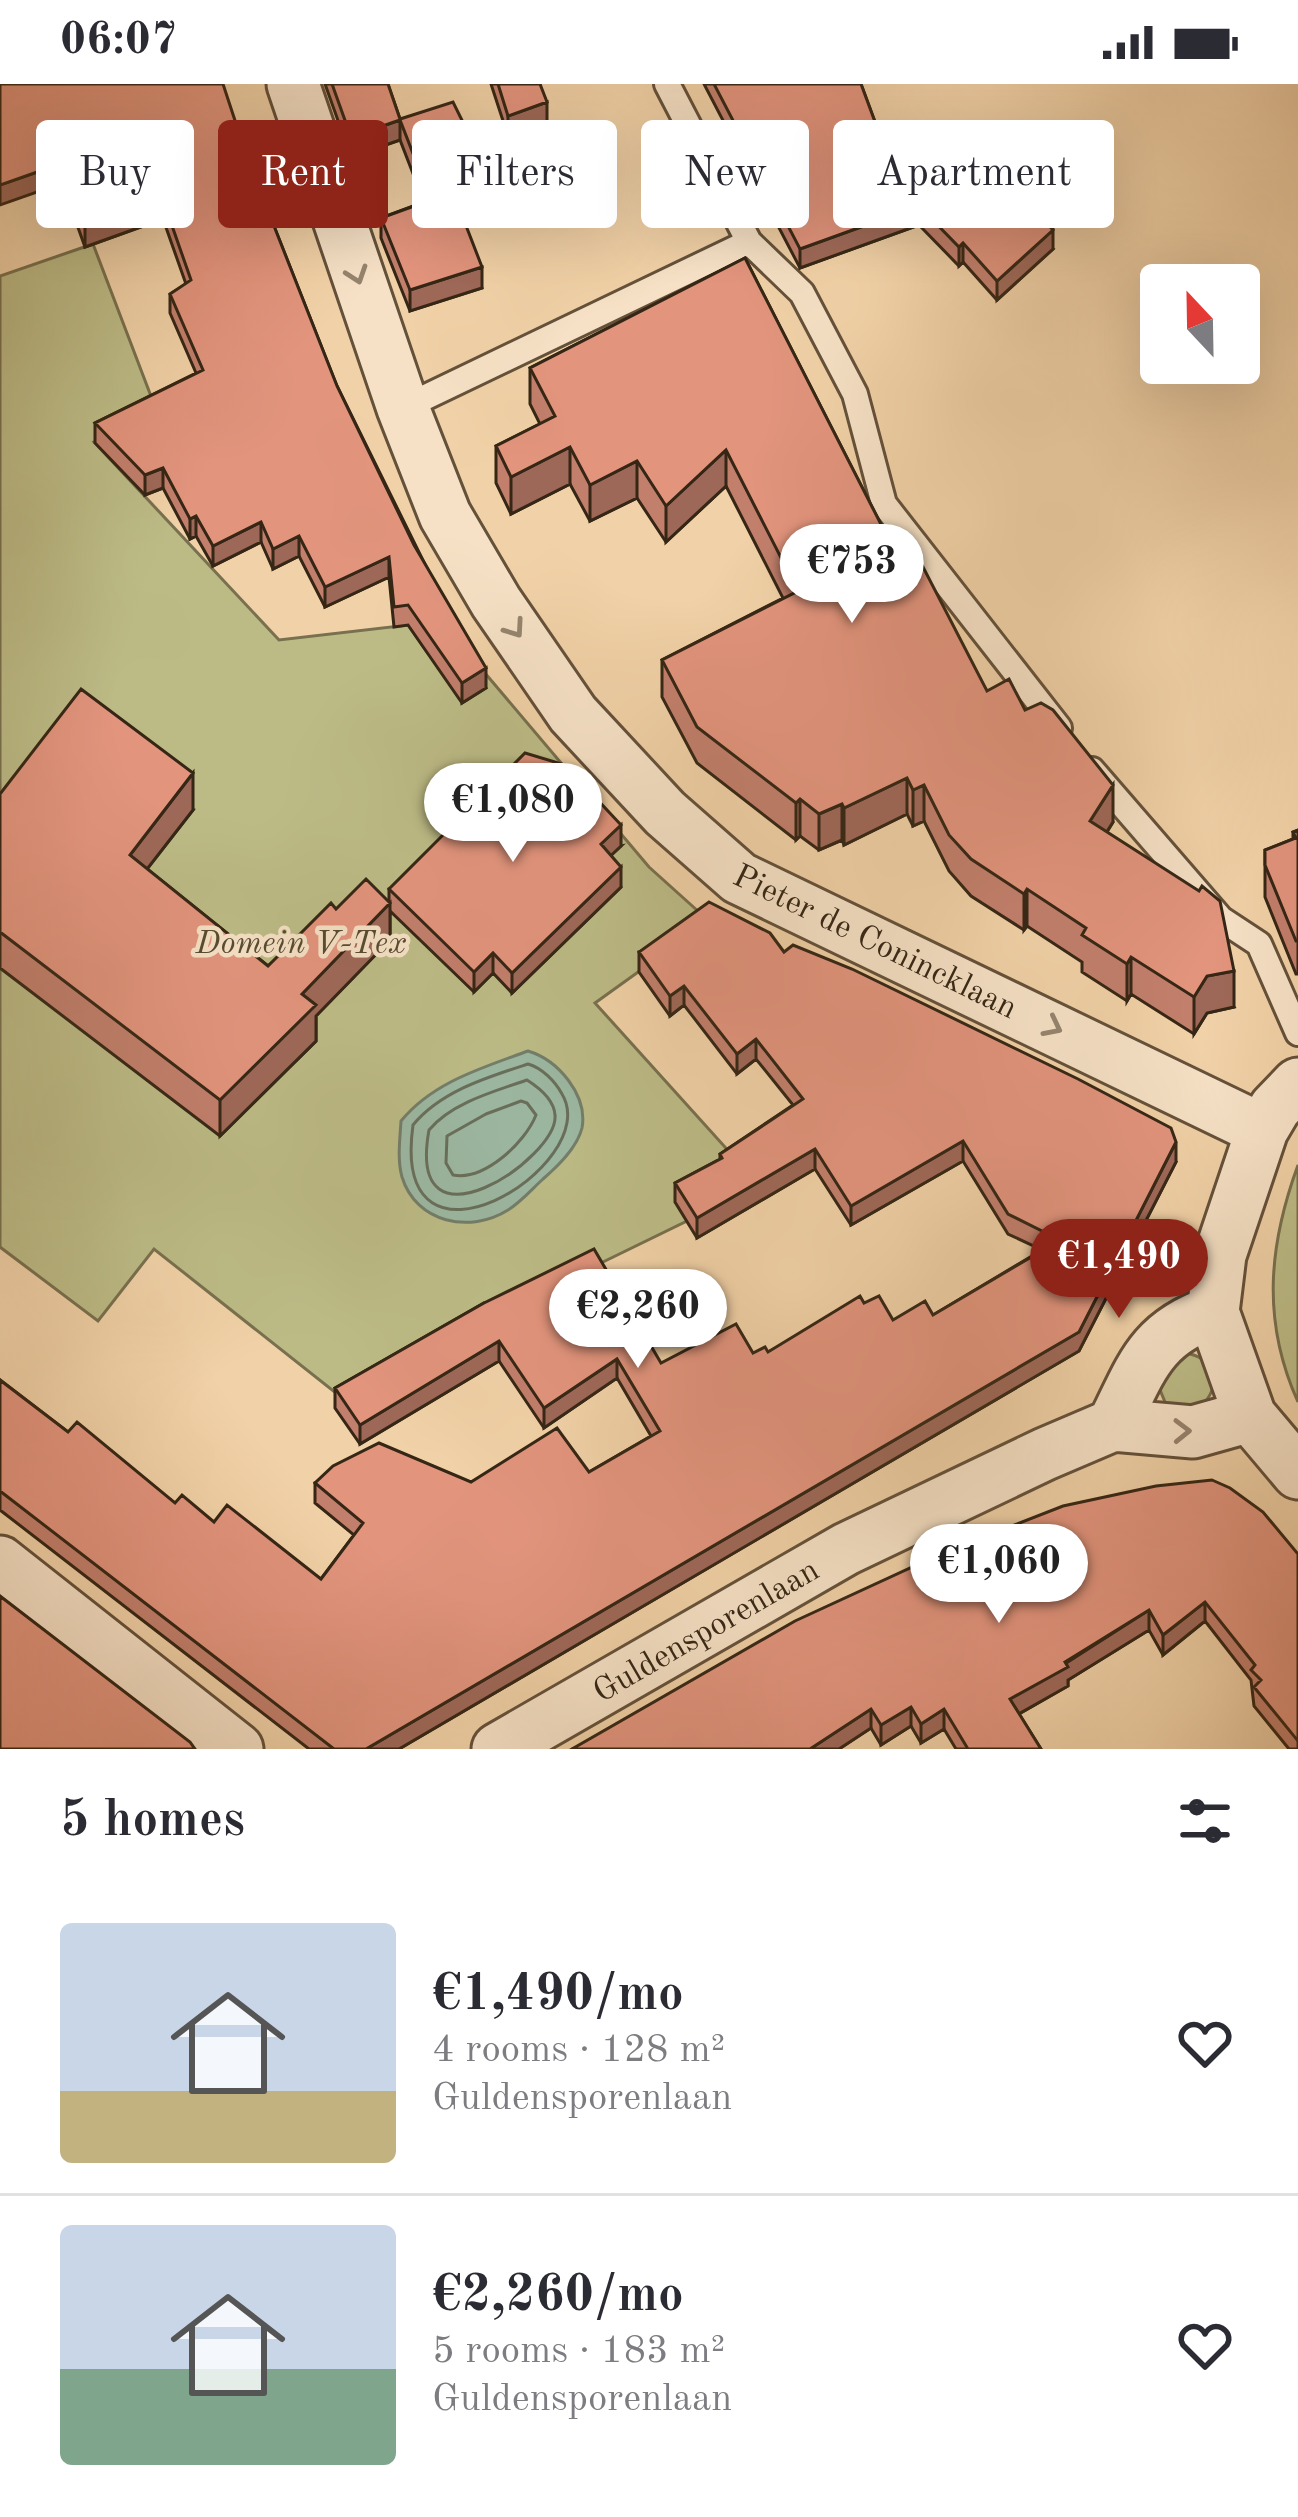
<!DOCTYPE html>
<html lang="en">
<head>
<meta charset="utf-8">
<style>
  body { margin:0; font-family:"Old Standard TT",serif; background:#f2f2f3; color:#2b2b33; height:100vh; display:flex; flex-direction:column; font-size:45px; white-space:nowrap }
  * { box-sizing:border-box; margin:0 }
  p { font-size:39px; color:#7c7c81 }
  .icon { flex:none; width:66px; height:66px; fill:none; stroke:currentColor; stroke-width:2; stroke-linecap:round; stroke-linejoin:round }
  .map { position:relative; height:1665px; overflow:hidden }
  .sheet { display:flex; flex-direction:column; background:#fff; flex:1 }
  .sheet>* { flex:none }
  .top-card { position:absolute; left:36px; top:36px; width:1227px; height:108px; display:flex; gap:24px }
  .needle { width:78px; rotate:338deg }
  .tools { position:absolute; left:1140px; top:180px; display:grid; gap:24px }
  .tools a { display:grid; place-items:center; width:120px; height:120px; border-radius:12px; background:#fff; box-shadow:0 12px 48px #0002; font-size:60px }
  .price { position:absolute; translate:-50% -102px; padding:0 27px; border-radius:42px; background:#fff; color:#222; font-size:39px; line-height:78px; filter:drop-shadow(0 3px 6px #0008) }
  .price::after { content:''; position:absolute; left:50%; top:72px; width:36px; height:27px; margin-left:-18px; background:inherit; clip-path:polygon(0 0,100% 0,50% 100%) }
  .price.active { background:#8f2418; color:#fff }
  ul { padding:0; list-style:none }
  li { display:flex; align-items:center; gap:36px; height:300px; padding:0 60px }
  li+li { border-top:3px solid #e1e1e2 }
  li span { display:grid; place-items:center; flex:none; width:336px; height:240px; border-radius:12px; color:#555 }
  li>.icon { margin-inline-start:auto }
  span .icon { width:144px; height:144px; fill:#fffc; stroke-width:1 }
  li b { font-size:51px }
  h2 { display:flex; justify-content:space-between; align-items:center; height:144px; padding:0 60px; font-size:51px }
  .tag { padding:0 42px; border-radius:12px; background:#fff; box-shadow:0 12px 48px #0002; font-size:42px; line-height:108px }
  .tag.active { background:#8f2418; color:#fff }
  .status { display:flex; justify-content:space-between; align-items:center; height:84px; padding:0 60px; background:#fff; direction:ltr }
  .status svg { height:33px; fill:currentColor }
  .map>svg:first-child { display:block }
  .green { fill:#bcbb86; stroke:#78704e; stroke-width:3 }
  .water { fill:#9cb8a2; stroke:#737e6a; stroke-width:3 }
  .lines { fill:none; stroke-linecap:round; stroke-linejoin:round }
  .shore { stroke:#686f5c; stroke-width:3 }
  .service-casing { stroke:#64513a; stroke-width:30 }
  .minor-casing { stroke:#64513a; stroke-width:57 }
  .service { stroke:#f6e1c6; stroke-width:24 }
  .minor { stroke:#f6e1c6; stroke-width:51 }
  .wall { fill:#c27f6c; stroke:#352615; stroke-width:3 }
  .shaded-wall { fill:#9e6858; stroke:#352615; stroke-width:3 }
  .building { fill:#e2947d; stroke:#352615; stroke-width:3 }
  .oneway { stroke:#96846e }
  .labels { text-anchor:middle; stroke-width:9; stroke-linejoin:round; paint-order:stroke }
  .street-label { font-size:33px; fill:#352615; stroke:#f6e1c6 }
  .park-label { font-size:33px; font-style:italic; fill:#574b31; stroke:#f6e1c6 }
</style>
</head>
<body>
<div class="status"><b>06:07</b><svg viewBox="0 0 49 12"><path d="M0 12V9h3v3zM5 12V6h3v6zM10 12V3h3v9zM15 12V0h3v12zM26 1h20v11H26zM47 4h2v5h-2z"/></svg></div>
<div class="map">
<svg width="1298" height="1665" viewBox="0 0 1298 1665">
  <rect width="100%" height="100%" fill="#f1d1a7"/>
  <filter id="stains"><feTurbulence type="fractalNoise" baseFrequency=".00167" numOctaves="4"/><feColorMatrix values="0 0 0 0 .2 0 0 0 0 .09 0 0 0 0 .02 0 0 0 .5 -.17"/></filter>
  <radialGradient id="worn" r=".72"><stop offset=".6" stop-color="#630" stop-opacity="0"/><stop offset="1" stop-color="#630" stop-opacity=".3"/></radialGradient>
  <path class="green" d="M93,160L157,328L94,358L279,556L408,541L427,568L463,563L649,783L709,837L595,919L734,1073V1114L603,1178L346,1317L154,1165L98,1237L0,1163V192Z
    M1298,1081V1318C1262,1238 1268,1163 1298,1081Z
    M1184,1269C1215,1272 1224,1302 1200,1323H1173L1165,1318L1158,1301Z"/>
  <path class="water" d="M528,967C558,976 588,1011 582,1044C577,1064 558,1082 543,1095C532,1105 521,1118 508,1126C470,1150 416,1139 402,1093C397,1075 400,1055 401,1037C433,998 482,984 528,967Z"/>
  <g class="lines">
    <path class="shore" d="M528,980C542,984 555,997 562,1010C605,1081 389,1213 413,1041C441,1007 488,993 528,980Z
      M527,996C538,1003 554,1016 555,1031C559,1074 405,1177 429,1046C451,1019 495,1007 527,996Z
      M521,1017L527,1019L536,1031C525,1059 484,1097 453,1091L446,1079L447,1052L486,1030Z"/>
    <defs>
      <path id="service" d="M667,0L749,158L802,209L855,310L884,420L1059,644
        M403,324L749,158
        M1092,686L1221,835L1259,860L1298,949"/>
      <path id="minor" d="M293,0L403,324L445,431L496,518L573,630L665,729L739,794L1262,1046
        M1298,1000L1275,1024L1262,1046L1220,1171L1213,1228L1250,1332L1298,1389
        M1113,1341C1141,1286 1149,1250 1213,1228
        M0,1478L237,1665
        M498,1665L846,1465L1045,1370L1113,1341L1193,1348L1250,1332"/>
    </defs>
    <use href="#service" class="service-casing"/>
    <use href="#minor" class="minor-casing"/>
    <use href="#service" class="service"/>
    <use href="#minor" class="minor"/>
  </g>
  <path class="wall" d="M0,0L248,76L337,302L486,604L462,619L408,541L394,543L389,493L325,523L299,472L273,485L261,458L213,482L196,452L190,455L163,404L145,411L95,359V339L196,289L170,229V210L186,200L163,135L85,163L65,107L43,116Z
    M325,0H388L400,35L491,115L460,126L482,204L410,227L381,154V134L424,118L400,56L351,73Z
    M491,0H540L547,38L508,52Z
    M704,0H861L888,73L1053,165L997,216L963,178L959,182L919,141L800,184Z
    M745,174L890,458L987,607L1025,626L1113,738L1107,748L1234,923L1207,929L1194,950L1131,910L1127,917L1082,888V878L1027,842L1024,846L971,812L949,787L924,737L913,742L907,730L844,761L842,756L819,766L800,752L796,756L697,679L662,613V576L783,514L726,402L666,458L637,414L590,437L570,400L511,430L496,399V362L540,340L530,320V284Z
    M0,710L193,726L147,785L268,882L336,825L389,818V805L621,762L611,771L621,803L512,909L493,889L474,908L390,827V856L316,932V957L220,1052L0,884Z
    M1298,746V890H1296L1265,813V766L1293,755V748Z
    M639,868H784L1176,1078L1079,1267L399,1665H309L0,1426V1296L68,1348L175,1419L321,1495L354,1451L315,1419V1399L471,1398L589,1388L651,1352L617,1294L544,1344L499,1277L360,1360L335,1324V1304L484,1219L661,1279L768,1268L864,1219L893,1236L933,1231L1042,1166L1008,1150L963,1077L851,1141L815,1085L697,1154L675,1118V1099L720,1075V1070L793,1021L756,975L737,990L684,921L670,932L639,888Z
    M1298,1470V1665H1289L1254,1622L1251,1596L1205,1537L1163,1571L1149,1546L1068,1596V1602L1019,1630L1041,1665H956L944,1645L921,1659L911,1642L881,1661L871,1644L839,1665H572Z"/>
  <path class="shaded-wall" d="M547,18V38L508,52V32Z
    M400,36V56L351,73V53Z
    M40,87V107L0,121V101Z
    M65,87V107L43,116V96Z
    M491,95V115L431,136V117Z
    M163,116V135L85,163V143Z
    M919,122V141L800,184V165Z
    M1053,146V165L997,216V197Z
    M963,159V178L959,182V163Z
    M482,183V204L410,227V206Z
    M570,363V400L511,430V393Z
    M726,366V402L666,458V422Z
    M637,377V414L590,437V401Z
    M163,384V404L145,411V391Z
    M196,432V452L190,455V435Z
    M261,438V458L213,482V462Z
    M299,452V472L273,485V465Z
    M389,473V493L325,523V503Z
    M486,584V604L462,619V599Z
    M193,689V726L130,807V771Z
    M907,694V730L844,761V724Z
    M924,701V737L913,742V706Z
    M1113,701V738L1090,774V737Z
    M800,715V752L796,756V719Z
    M842,720V756L819,766V730Z
    M621,741V762L601,781V760Z
    M621,783V803L512,909V889Z
    M1027,805V842L1024,846V810Z
    M390,819V856L316,932V957L220,1052V1016L302,910Z
    M493,869V889L474,908V888Z
    M1131,873V910L1127,917V880Z
    M1234,887V923L1207,929L1194,950V913L1207,892Z
    M684,902V921L670,932V912Z
    M756,955V975L737,990V970Z
    M963,1057V1077L851,1141V1122Z
    M1176,1058V1078L1079,1267L399,1665H366L1079,1248Z
    M815,1065V1085L697,1154V1134Z
    M499,1257V1277L360,1360V1341Z
    M617,1275V1294L544,1344V1324Z
    M1205,1518V1537L1163,1571V1551Z
    M1149,1526V1546L1068,1596V1602L1010,1635V1615Z
    M911,1623V1642L881,1661V1641Z
    M871,1625V1644L839,1665H810Z
    M944,1625V1645L921,1659V1640Z"/>
  <path class="building" d="M0,0H223L248,76L337,302L414,461L486,584L462,599L408,521L394,523L389,473L325,503L299,452L273,465L261,438L213,462L196,432L190,435L163,384L145,391L95,339L203,286L170,210L191,196L163,116L85,143L65,87L43,96L40,87L0,101Z
    M332,0H388L400,35L453,18L491,95L431,116L400,36L351,53Z
    M498,0H540L547,18L508,32Z
    M714,0H861L888,73L921,46L965,51L1053,146L997,197L963,159L959,163L919,122L800,165Z
    M453,108L482,183L410,206L381,134Z
    M745,174L890,458L906,450L987,607L1009,595L1025,626L1041,619L1053,626L1113,701L1090,737L1199,807L1202,802L1220,817L1234,887L1207,892L1194,913L1131,873L1127,880L1082,851L1086,844L1027,805L1024,810L971,775L949,751L924,701L913,706L907,694L844,724L842,720L819,730L800,715L796,719L697,643L662,576L798,507L726,366L666,422L637,377L590,401L570,363L511,393L496,362L555,332L530,284Z
    M81,605L193,689L130,771L268,882L331,819L336,825L366,795L390,819L302,910L316,921L220,1016L0,848V710Z
    M525,669L565,681L621,741L601,760L621,783L512,889L493,869L474,888L389,805Z
    M1298,746V857H1296L1265,781V766L1296,754L1293,748Z
    M709,818L770,849L784,868L793,861L852,885L1078,995L1171,1044L1176,1058L1079,1248L366,1665H334L0,1407V1296L68,1348L77,1338L175,1419L182,1411L214,1438L227,1421L321,1495L363,1439L315,1399L333,1382L379,1359L471,1398L557,1344L589,1388L660,1347L617,1275L544,1324L499,1257L360,1341L335,1304L484,1219L594,1165L661,1279L736,1240L753,1269L765,1263L768,1268L860,1212L864,1219L879,1212L893,1236L925,1217L933,1231L1060,1156L1008,1130L963,1057L851,1122L815,1065L697,1134L675,1099L722,1074L720,1070L803,1015L756,955L737,970L684,902L670,912L639,868Z
    M1212,1396L1230,1404L1263,1428L1298,1470V1657L1254,1603L1261,1596L1251,1586L1255,1581L1205,1518L1163,1551L1149,1526L1065,1578L1068,1583L1010,1615L1041,1665H968L944,1625L921,1640L911,1623L881,1641L871,1625L810,1665H572L795,1537L945,1468L1063,1422L1156,1402Z
    M0,1512L190,1658L195,1665H0Z"/>
  <defs><path id="oneway-chevron" d="M-2-3.5L2.5 0L-2 3.5" fill="none" stroke-width="1.6" stroke-linecap="round" stroke-linejoin="round" transform="scale(3)"/></defs>
  <g class="oneway">
    <use href="#oneway-chevron" transform="translate(357 191) rotate(71)"/>
    <use href="#oneway-chevron" transform="translate(515 545) rotate(55)"/>
    <use href="#oneway-chevron" transform="translate(1053 943) rotate(27)"/>
    <use href="#oneway-chevron" transform="translate(1182 1347) rotate(-1)"/>
  </g>
  <g class="labels">
    <g class="street-label">
      <text transform="translate(876 856) rotate(26)" y="12">Pieter de Conincklaan</text>
      <text transform="translate(705 1545) rotate(-30)" y="12">Guldensporenlaan</text>
    </g>
    <g class="park-label">
      <text x="301" y="869">Domein V-Tex</text>
    </g>
  </g>
  <rect width="100%" height="100%" filter="url(#stains)"/>
  <rect width="100%" height="100%" fill="url(#worn)"/>
</svg>
<div class="tools">
<a><svg class="needle" viewBox="-14 -14 28 28"><path d="M0-13l5 13h-10z" fill="#e53935"/><path d="M0 13l5-13h-10z" fill="#7c7c81"/></svg></a>
</div>
<b class="price" style="left:852px;top:542px">€753</b>
<b class="price" style="left:513px;top:781px">€1,080</b>
<b class="price active" style="left:1119px;top:1237px">€1,490</b>
<b class="price" style="left:638px;top:1287px">€2,260</b>
<b class="price" style="left:999px;top:1542px">€1,060</b>
<div class="top-card">
<a class="tag">Buy</a>
<a class="tag active">Rent</a>
<a class="tag">Filters</a>
<a class="tag">New</a>
<a class="tag">Apartment</a>
</div>
</div>
<section class="sheet">
<h2>5 homes<svg class="icon" aria-label="filters" viewBox="0 0 24 24"><path d="M4 7h16M4 17h16"/><circle cx="9" cy="7" r="2"/><circle cx="15" cy="17" r="2"/></svg></h2>
<ul>
<li><span style="background:linear-gradient(#c9d6e8 70%,#c2b280 0)"><svg class="icon" aria-label="home" viewBox="0 0 24 24"><path d="M3 11l9-7 9 7M6 9v11h12V9"/></svg></span><div><b>€1,490/mo</b><p>4 rooms · 128 m²</p><p>Guldensporenlaan</p></div><svg class="icon" aria-label="heart" viewBox="0 0 24 24"><path d="M12 20l-8-8c-3-5 5-10 8-4 3-6 11-1 8 4z"/></svg></li>
<li><span style="background:linear-gradient(#c9d6e8 60%,#7fa58c 0)"><svg class="icon" aria-label="home" viewBox="0 0 24 24"><path d="M3 11l9-7 9 7M6 9v11h12V9"/></svg></span><div><b>€2,260/mo</b><p>5 rooms · 183 m²</p><p>Guldensporenlaan</p></div><svg class="icon" aria-label="heart" viewBox="0 0 24 24"><path d="M12 20l-8-8c-3-5 5-10 8-4 3-6 11-1 8 4z"/></svg></li>
</ul>
</section>
</body>
</html>
